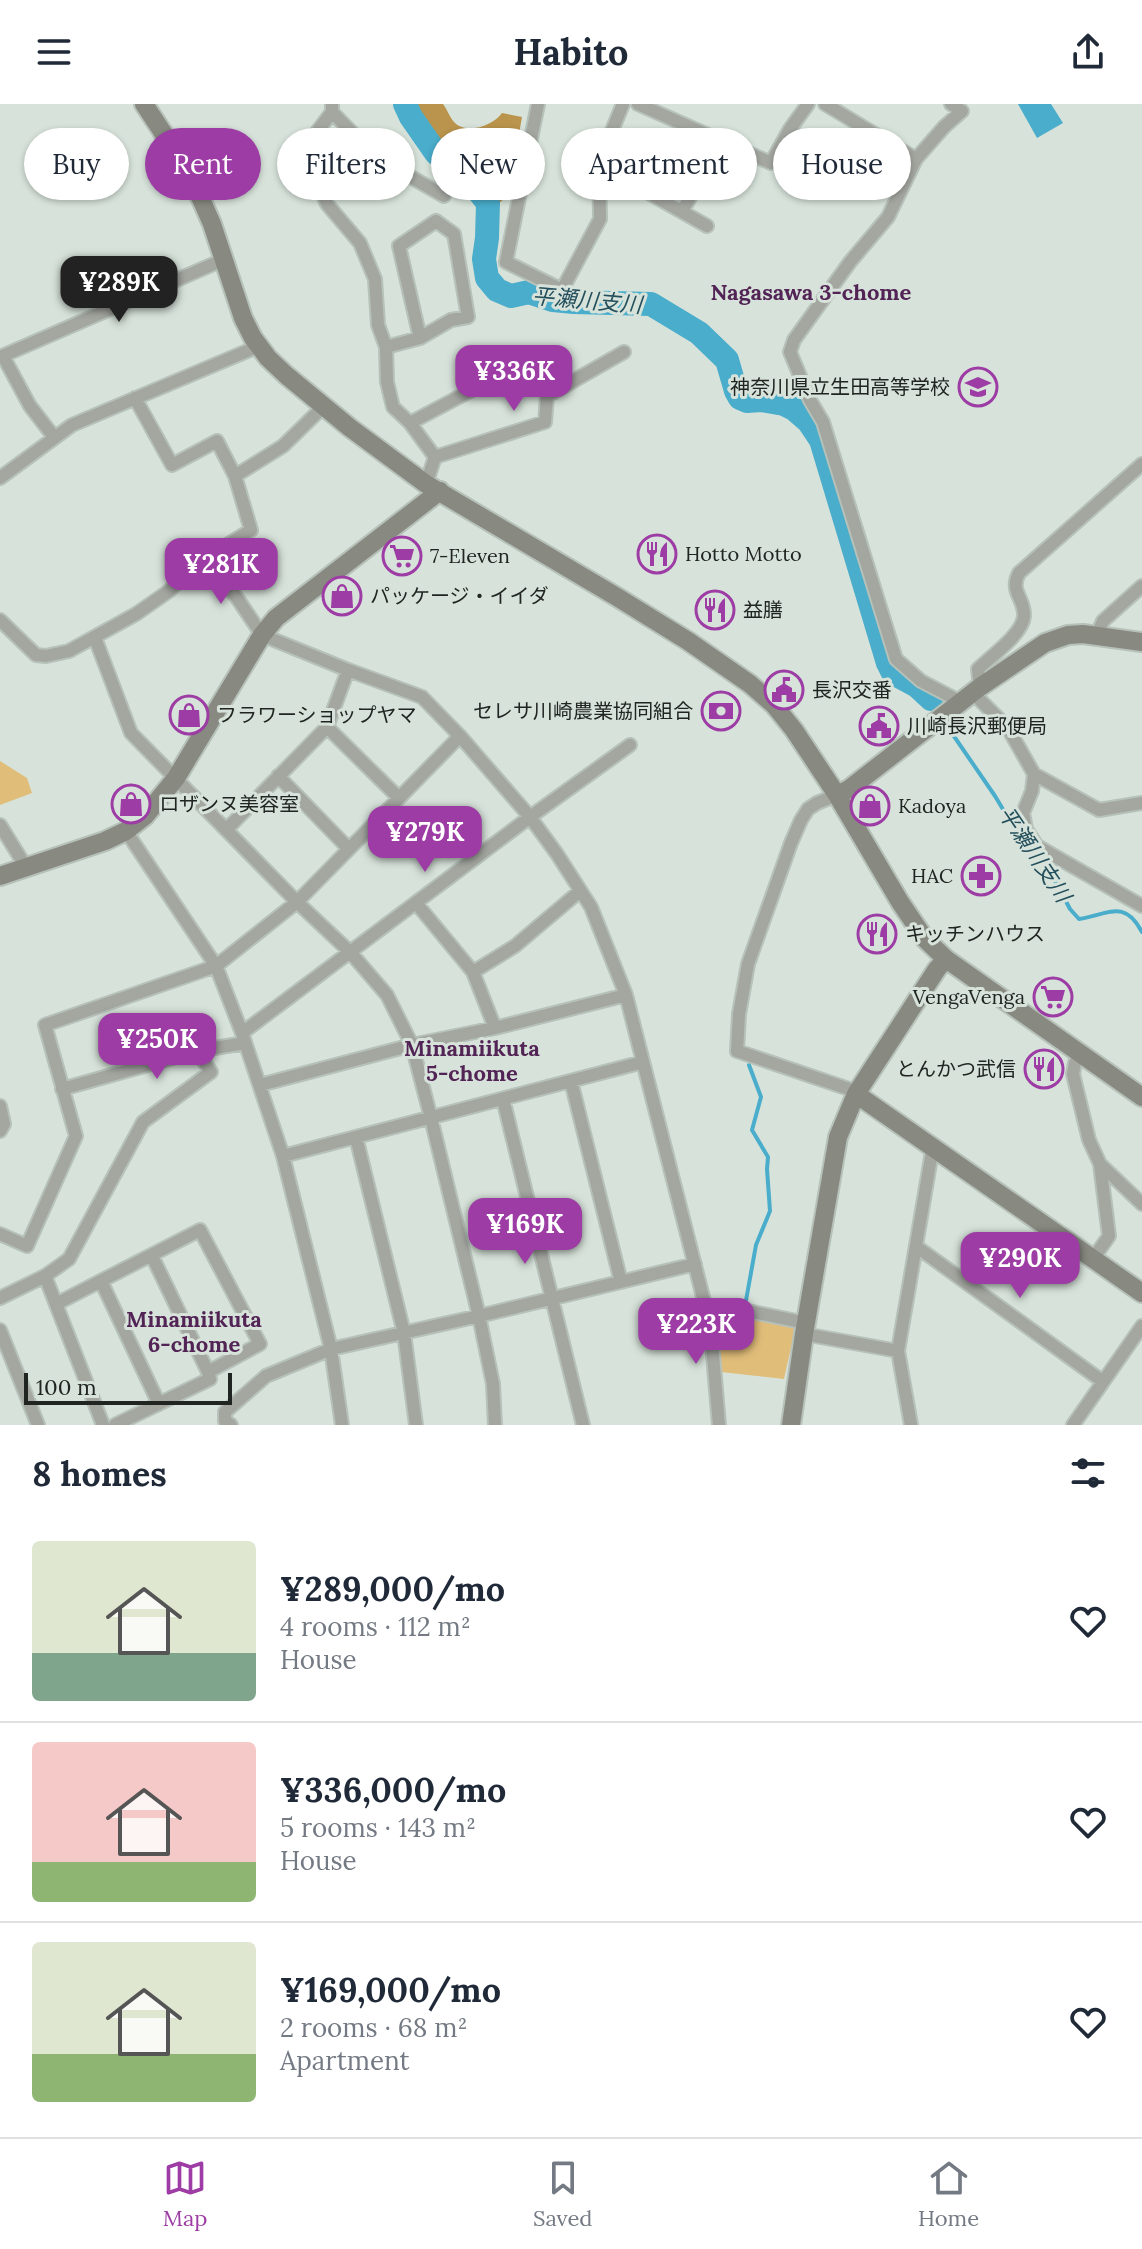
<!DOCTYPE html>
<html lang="en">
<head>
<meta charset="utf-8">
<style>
  body { margin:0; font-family:Lora,"Noto Sans JP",serif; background:#f2f2f3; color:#1f2937; height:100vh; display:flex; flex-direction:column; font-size:30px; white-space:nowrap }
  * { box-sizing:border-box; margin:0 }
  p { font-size:26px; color:#747a83 }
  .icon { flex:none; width:44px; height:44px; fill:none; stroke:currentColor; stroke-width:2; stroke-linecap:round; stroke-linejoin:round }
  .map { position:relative; height:1321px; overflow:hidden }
  .side { display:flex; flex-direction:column; background:#fff; flex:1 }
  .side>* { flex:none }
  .banner { position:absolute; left:24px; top:24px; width:1094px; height:72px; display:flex; gap:16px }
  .scale { position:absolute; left:24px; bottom:20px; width:208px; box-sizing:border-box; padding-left:8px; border:4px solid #212522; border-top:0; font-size:22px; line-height:28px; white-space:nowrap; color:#212522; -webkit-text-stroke:6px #d7e3da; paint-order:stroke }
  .price { position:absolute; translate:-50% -68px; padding:0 18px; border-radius:16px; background:#9d3ca4; color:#fff; font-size:26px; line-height:52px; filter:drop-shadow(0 2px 4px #0008) }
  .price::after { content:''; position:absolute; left:50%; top:48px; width:24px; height:18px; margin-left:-12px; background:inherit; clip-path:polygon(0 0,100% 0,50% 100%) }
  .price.active { background:#222; color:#fff }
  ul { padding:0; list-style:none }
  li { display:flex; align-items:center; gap:24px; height:200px; padding:0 32px }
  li+li { border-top:2px solid #e0e1e3 }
  li span { display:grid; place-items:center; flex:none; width:224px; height:160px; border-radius:8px; color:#555 }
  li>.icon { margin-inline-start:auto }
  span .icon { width:96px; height:96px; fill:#fffc; stroke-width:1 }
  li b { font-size:34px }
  h2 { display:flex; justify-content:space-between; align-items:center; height:96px; padding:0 32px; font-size:34px }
  .tag { padding:0 28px; border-radius:36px; background:#fff; box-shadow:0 2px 6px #0004; font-size:28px; line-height:72px }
  .tag.active { background:#9d3ca4; color:#fff }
  header { display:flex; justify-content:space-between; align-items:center; height:104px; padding:0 32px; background:#fff; font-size:36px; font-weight:800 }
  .tabs { display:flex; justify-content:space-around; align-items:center; height:112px; border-top:2px solid #e0e1e3; background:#fff; font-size:22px; color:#747a83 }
  .tabs a { display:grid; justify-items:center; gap:4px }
  .tabs .active { color:#9d3ca4 }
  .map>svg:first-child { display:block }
  .green { fill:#e1bd7a }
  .forest { fill:#ba944c }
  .water { fill:#4aadcb }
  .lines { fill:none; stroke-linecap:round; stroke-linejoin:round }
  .stream { stroke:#4aadcb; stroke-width:4 }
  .river { stroke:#4aadcb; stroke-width:24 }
  .street-casing { stroke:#b6c1b9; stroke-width:16 }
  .secondary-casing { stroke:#b6c1b9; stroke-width:22 }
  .street { stroke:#a4a6a0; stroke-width:12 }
  .secondary { stroke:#888981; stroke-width:18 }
  .labels { text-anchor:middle; stroke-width:6; stroke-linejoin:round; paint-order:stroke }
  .poi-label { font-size:20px; fill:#212522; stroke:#d7e3da; text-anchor:start }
  .neighbourhood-label { font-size:22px; font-weight:bold; fill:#522355; stroke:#d7e3da }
  .water-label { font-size:22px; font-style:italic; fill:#244f5c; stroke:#d7e3da }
</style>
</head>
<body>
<header><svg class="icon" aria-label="menu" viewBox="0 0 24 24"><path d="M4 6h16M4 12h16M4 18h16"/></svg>Habito<svg class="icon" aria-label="share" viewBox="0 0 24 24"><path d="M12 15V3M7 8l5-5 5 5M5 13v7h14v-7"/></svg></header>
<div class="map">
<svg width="1142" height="1321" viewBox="0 0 1142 1321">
  <rect width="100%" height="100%" fill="#d7e3da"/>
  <path class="green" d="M0,657L27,674L32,689L0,701Z
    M748,1213L792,1220L795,1226L784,1275L721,1268L717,1228L725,1217Z"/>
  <path class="forest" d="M400,0H443C447,5 449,12 454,18C466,31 493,22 502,9L522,13L508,91L496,102L478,101L468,82L438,57L420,37Z"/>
  <path class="water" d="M1018,0H1051L1063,19L1037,34Z"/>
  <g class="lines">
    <path class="stream" d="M931,595L940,608
      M949,625L995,692L1025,742L1046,760L1070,805L1079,815C1108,811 1124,794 1142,828
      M745,1202L756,1141L770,1107L767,1065L768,1053L752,1026L761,993L749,961"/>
    <path class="river" d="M405,0L411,13L436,49L465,70L488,99L487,134L484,155L487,174L497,186L511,192L529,188L553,196L574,198L651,200L699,229L727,256L736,287L740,294L747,297L761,296L784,300L794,305L809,318L821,336L888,559L893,569L917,582L931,595"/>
    <defs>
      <path id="street" d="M332,0V8L316,29L313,44L318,79L327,100L360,139L375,175L378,221L386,243
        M538,0L506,158L562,186L600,115L599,58L623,0
        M638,0L771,59L790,25L808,0
        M825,0L916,55
        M951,0L962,7L944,23L916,55L888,113L850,158L794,236L790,248L810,296L823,318L896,555L921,577L961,598
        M332,8L370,47L396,67L411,73L444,92
        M599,70L619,72L707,122
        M682,107L723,38
        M420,234L399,142L436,117L454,130L468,213L451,216L420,234L386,243L387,278L393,303L410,319L435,353
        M3,252L30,302L54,333
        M0,253L225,155
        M135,294L172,361L217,337L235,372
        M410,319L489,277
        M0,374L72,321L259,242
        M426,380L435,353L545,318L547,292L624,248
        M201,457L235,491L262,531L348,566L422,593L460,632L530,713L557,750L591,803L626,891L704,1197L710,1216L719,1321
        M0,516L36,551L46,552L69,547L136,510L169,487L195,461L251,426L235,372L283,342L324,302
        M1097,531L1103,517L1142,482
        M95,534L131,629L297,798L350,848L387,891L412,941L431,1014L479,1212L493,1280L495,1321
        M980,583L978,565C990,553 1023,530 1024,512C1025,494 1009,488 1019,469L1142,360
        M973,589L1008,624L1034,670L1032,687L1023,709L1026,725L1037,742L1142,802
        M327,623L399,694
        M1034,670L1099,706L1142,699
        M278,672L349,745
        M837,691L817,699L808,705L801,716L791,739L748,860L739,910L737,947L849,985L856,990
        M0,721L26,763
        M226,726L327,623L348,566
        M126,727L216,862L242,929L283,1052L331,1245L342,1321
        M416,799L473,868L495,924
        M473,868L515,842L580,787
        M242,929L530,713L630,641
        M1082,950L1075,959L1073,970L1089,1036L1100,1060L1142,1100
        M571,977L621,1178
        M260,981L412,941L495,924L626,891
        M62,985L197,947L245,939
        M503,995L583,1321
        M0,1002L4,1020L0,1027
        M356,1033L404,1229L416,1321
        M283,1052L643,958
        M0,1130L27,1142L76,1032L45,921L216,862L297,798L460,632
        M917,1143L1102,1277
        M152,1152L208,1268
        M1093,1155L1109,1132L1100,1060
        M45,1172L103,1321
        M101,1177L159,1300
        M0,1194L45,1172L69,1155L143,1018L211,968L197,947
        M56,1200L200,1126L260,1240L208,1268L210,1275L115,1321
        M710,1216L748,1207L806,1219
        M0,1226L38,1321
        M804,1230L898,1247
        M231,1321L225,1317V1308L266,1272L331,1245L479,1212L695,1160
        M911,1321L898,1247L933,1042
        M1073,1321L1142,1222"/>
      <path id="secondary" d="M144,0L183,59L201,95L212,120L243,214L253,234L268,254L286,271L349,323L426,380L617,493L688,537L750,580L774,601L794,626L837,691L900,798L925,835L946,855L1142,993
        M837,691L849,685L980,583L1045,539L1068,531L1083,530L1142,538
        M0,772L105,737L126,727L145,712L176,674L262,531L276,514L440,387
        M856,990L1142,1189
        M791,1321L804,1230L838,1033L856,990L937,865L946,855"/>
    </defs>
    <use href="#street" class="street-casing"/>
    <use href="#secondary" class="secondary-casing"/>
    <use href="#street" class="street"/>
    <use href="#secondary" class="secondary"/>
  </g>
  <defs>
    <symbol id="school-ring" viewBox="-11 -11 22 22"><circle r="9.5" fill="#d7e3da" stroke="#9d3ca4" stroke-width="1.5"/><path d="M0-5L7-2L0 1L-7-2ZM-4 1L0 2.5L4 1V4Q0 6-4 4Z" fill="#9d3ca4"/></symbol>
    <symbol id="restaurant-ring" viewBox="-11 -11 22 22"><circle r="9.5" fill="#d7e3da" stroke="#9d3ca4" stroke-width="1.5"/><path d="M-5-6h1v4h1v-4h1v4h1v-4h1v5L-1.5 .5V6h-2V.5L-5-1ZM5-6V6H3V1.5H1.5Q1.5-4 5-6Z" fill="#9d3ca4"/></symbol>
    <symbol id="supermarket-ring" viewBox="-11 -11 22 22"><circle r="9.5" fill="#d7e3da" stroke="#9d3ca4" stroke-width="1.5"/><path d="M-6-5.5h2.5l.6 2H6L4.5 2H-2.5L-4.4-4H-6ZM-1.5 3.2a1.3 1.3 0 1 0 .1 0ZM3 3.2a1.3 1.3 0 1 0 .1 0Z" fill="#9d3ca4"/></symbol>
    <symbol id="shop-ring" viewBox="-11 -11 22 22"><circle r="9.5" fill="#d7e3da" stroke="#9d3ca4" stroke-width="1.5"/><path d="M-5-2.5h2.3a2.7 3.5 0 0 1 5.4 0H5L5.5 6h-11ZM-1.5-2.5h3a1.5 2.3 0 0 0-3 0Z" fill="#9d3ca4"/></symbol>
    <symbol id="civic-ring" viewBox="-11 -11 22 22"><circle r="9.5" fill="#d7e3da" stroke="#9d3ca4" stroke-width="1.5"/><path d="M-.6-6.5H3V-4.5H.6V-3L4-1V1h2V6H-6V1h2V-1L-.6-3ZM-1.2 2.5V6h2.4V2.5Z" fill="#9d3ca4"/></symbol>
    <symbol id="bank-ring" viewBox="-11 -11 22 22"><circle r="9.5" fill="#d7e3da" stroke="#9d3ca4" stroke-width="1.5"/><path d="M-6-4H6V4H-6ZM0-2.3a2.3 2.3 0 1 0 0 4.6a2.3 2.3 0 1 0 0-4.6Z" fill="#9d3ca4"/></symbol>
    <symbol id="pharmacy-ring" viewBox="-11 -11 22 22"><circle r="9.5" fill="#d7e3da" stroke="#9d3ca4" stroke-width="1.5"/><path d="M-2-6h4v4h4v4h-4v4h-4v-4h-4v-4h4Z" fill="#9d3ca4"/></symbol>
  </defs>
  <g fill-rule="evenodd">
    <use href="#school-ring" x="956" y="261" width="44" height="44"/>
    <use href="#restaurant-ring" x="635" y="428" width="44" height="44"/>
    <use href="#supermarket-ring" x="380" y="430" width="44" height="44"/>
    <use href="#shop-ring" x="320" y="470" width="44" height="44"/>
    <use href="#restaurant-ring" x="693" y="484" width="44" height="44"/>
    <use href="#civic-ring" x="762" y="564" width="44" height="44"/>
    <use href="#bank-ring" x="699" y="585" width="44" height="44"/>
    <use href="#shop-ring" x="167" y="589" width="44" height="44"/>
    <use href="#civic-ring" x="857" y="600" width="44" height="44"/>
    <use href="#shop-ring" x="109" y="678" width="44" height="44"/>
    <use href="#shop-ring" x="848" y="680" width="44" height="44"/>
    <use href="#pharmacy-ring" x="959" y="750" width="44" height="44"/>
    <use href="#restaurant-ring" x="855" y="808" width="44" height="44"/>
    <use href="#supermarket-ring" x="1031" y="871" width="44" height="44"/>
    <use href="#restaurant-ring" x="1022" y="943" width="44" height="44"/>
  </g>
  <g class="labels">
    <g class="poi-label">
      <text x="950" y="290" text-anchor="end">神奈川県立生田高等学校</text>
      <text x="685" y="457">Hotto Motto</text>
      <text x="430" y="459">7-Eleven</text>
      <text x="370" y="499">パッケージ・イイダ</text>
      <text x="743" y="513">益膳</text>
      <text x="812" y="593">長沢交番</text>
      <text x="693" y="614" text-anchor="end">セレサ川崎農業協同組合</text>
      <text x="217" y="618">フラワーショップヤマ</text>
      <text x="907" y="629">川崎長沢郵便局</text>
      <text x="159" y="707">ロザンヌ美容室</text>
      <text x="898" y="709">Kadoya</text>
      <text x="953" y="779" text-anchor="end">HAC</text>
      <text x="905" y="837">キッチンハウス</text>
      <text x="1025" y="900" text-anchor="end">VengaVenga</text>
      <text x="1016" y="972" text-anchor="end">とんかつ武信</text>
    </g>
    <g class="neighbourhood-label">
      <text x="811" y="196">Nagasawa 3-chome</text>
      <text x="472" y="952">Minamiikuta<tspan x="472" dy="25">5-chome</tspan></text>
      <text x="194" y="1223">Minamiikuta<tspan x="194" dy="25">6-chome</tspan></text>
    </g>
    <g class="water-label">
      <text transform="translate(587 196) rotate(5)" y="8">平瀬川支川</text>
      <text transform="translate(1035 750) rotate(56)" y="8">平瀬川支川</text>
    </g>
  </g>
</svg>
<div class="scale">100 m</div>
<b class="price active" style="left:119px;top:220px">¥289K</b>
<b class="price" style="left:514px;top:309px">¥336K</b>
<b class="price" style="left:221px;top:502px">¥281K</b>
<b class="price" style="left:425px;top:770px">¥279K</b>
<b class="price" style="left:157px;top:977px">¥250K</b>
<b class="price" style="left:525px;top:1162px">¥169K</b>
<b class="price" style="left:1020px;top:1196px">¥290K</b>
<b class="price" style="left:696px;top:1262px">¥223K</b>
<div class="banner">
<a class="tag">Buy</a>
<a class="tag active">Rent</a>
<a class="tag">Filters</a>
<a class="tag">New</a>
<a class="tag">Apartment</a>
<a class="tag">House</a>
</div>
</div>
<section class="side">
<h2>8 homes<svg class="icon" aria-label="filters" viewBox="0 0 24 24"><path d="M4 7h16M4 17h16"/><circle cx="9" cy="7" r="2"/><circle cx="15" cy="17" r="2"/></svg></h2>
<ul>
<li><span style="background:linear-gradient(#dfe7d0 70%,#7fa58c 0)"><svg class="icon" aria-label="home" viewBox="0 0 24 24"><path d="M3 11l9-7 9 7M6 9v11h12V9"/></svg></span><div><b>¥289,000/mo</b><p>4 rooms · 112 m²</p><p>House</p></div><svg class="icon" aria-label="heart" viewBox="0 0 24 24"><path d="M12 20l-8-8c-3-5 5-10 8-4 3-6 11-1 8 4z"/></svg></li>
<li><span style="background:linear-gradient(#f6c9c9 75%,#8fb573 0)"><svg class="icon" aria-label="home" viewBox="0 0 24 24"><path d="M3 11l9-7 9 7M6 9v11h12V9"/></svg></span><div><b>¥336,000/mo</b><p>5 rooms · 143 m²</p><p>House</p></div><svg class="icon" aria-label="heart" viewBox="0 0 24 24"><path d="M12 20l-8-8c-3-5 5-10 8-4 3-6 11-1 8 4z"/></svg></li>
<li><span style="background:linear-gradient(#dfe7d0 70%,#8fb573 0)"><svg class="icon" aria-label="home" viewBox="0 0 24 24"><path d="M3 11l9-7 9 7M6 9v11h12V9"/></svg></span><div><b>¥169,000/mo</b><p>2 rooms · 68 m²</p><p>Apartment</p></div><svg class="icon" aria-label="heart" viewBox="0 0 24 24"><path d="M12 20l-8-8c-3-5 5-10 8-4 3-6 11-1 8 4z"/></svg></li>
</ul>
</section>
<nav class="tabs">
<a class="active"><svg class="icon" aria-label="map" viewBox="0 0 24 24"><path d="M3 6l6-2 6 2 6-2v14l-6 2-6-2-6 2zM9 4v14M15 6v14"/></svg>Map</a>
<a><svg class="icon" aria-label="saved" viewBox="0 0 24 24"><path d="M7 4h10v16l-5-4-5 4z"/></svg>Saved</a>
<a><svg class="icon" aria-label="home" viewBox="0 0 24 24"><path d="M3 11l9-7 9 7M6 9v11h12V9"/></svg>Home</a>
</nav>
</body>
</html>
